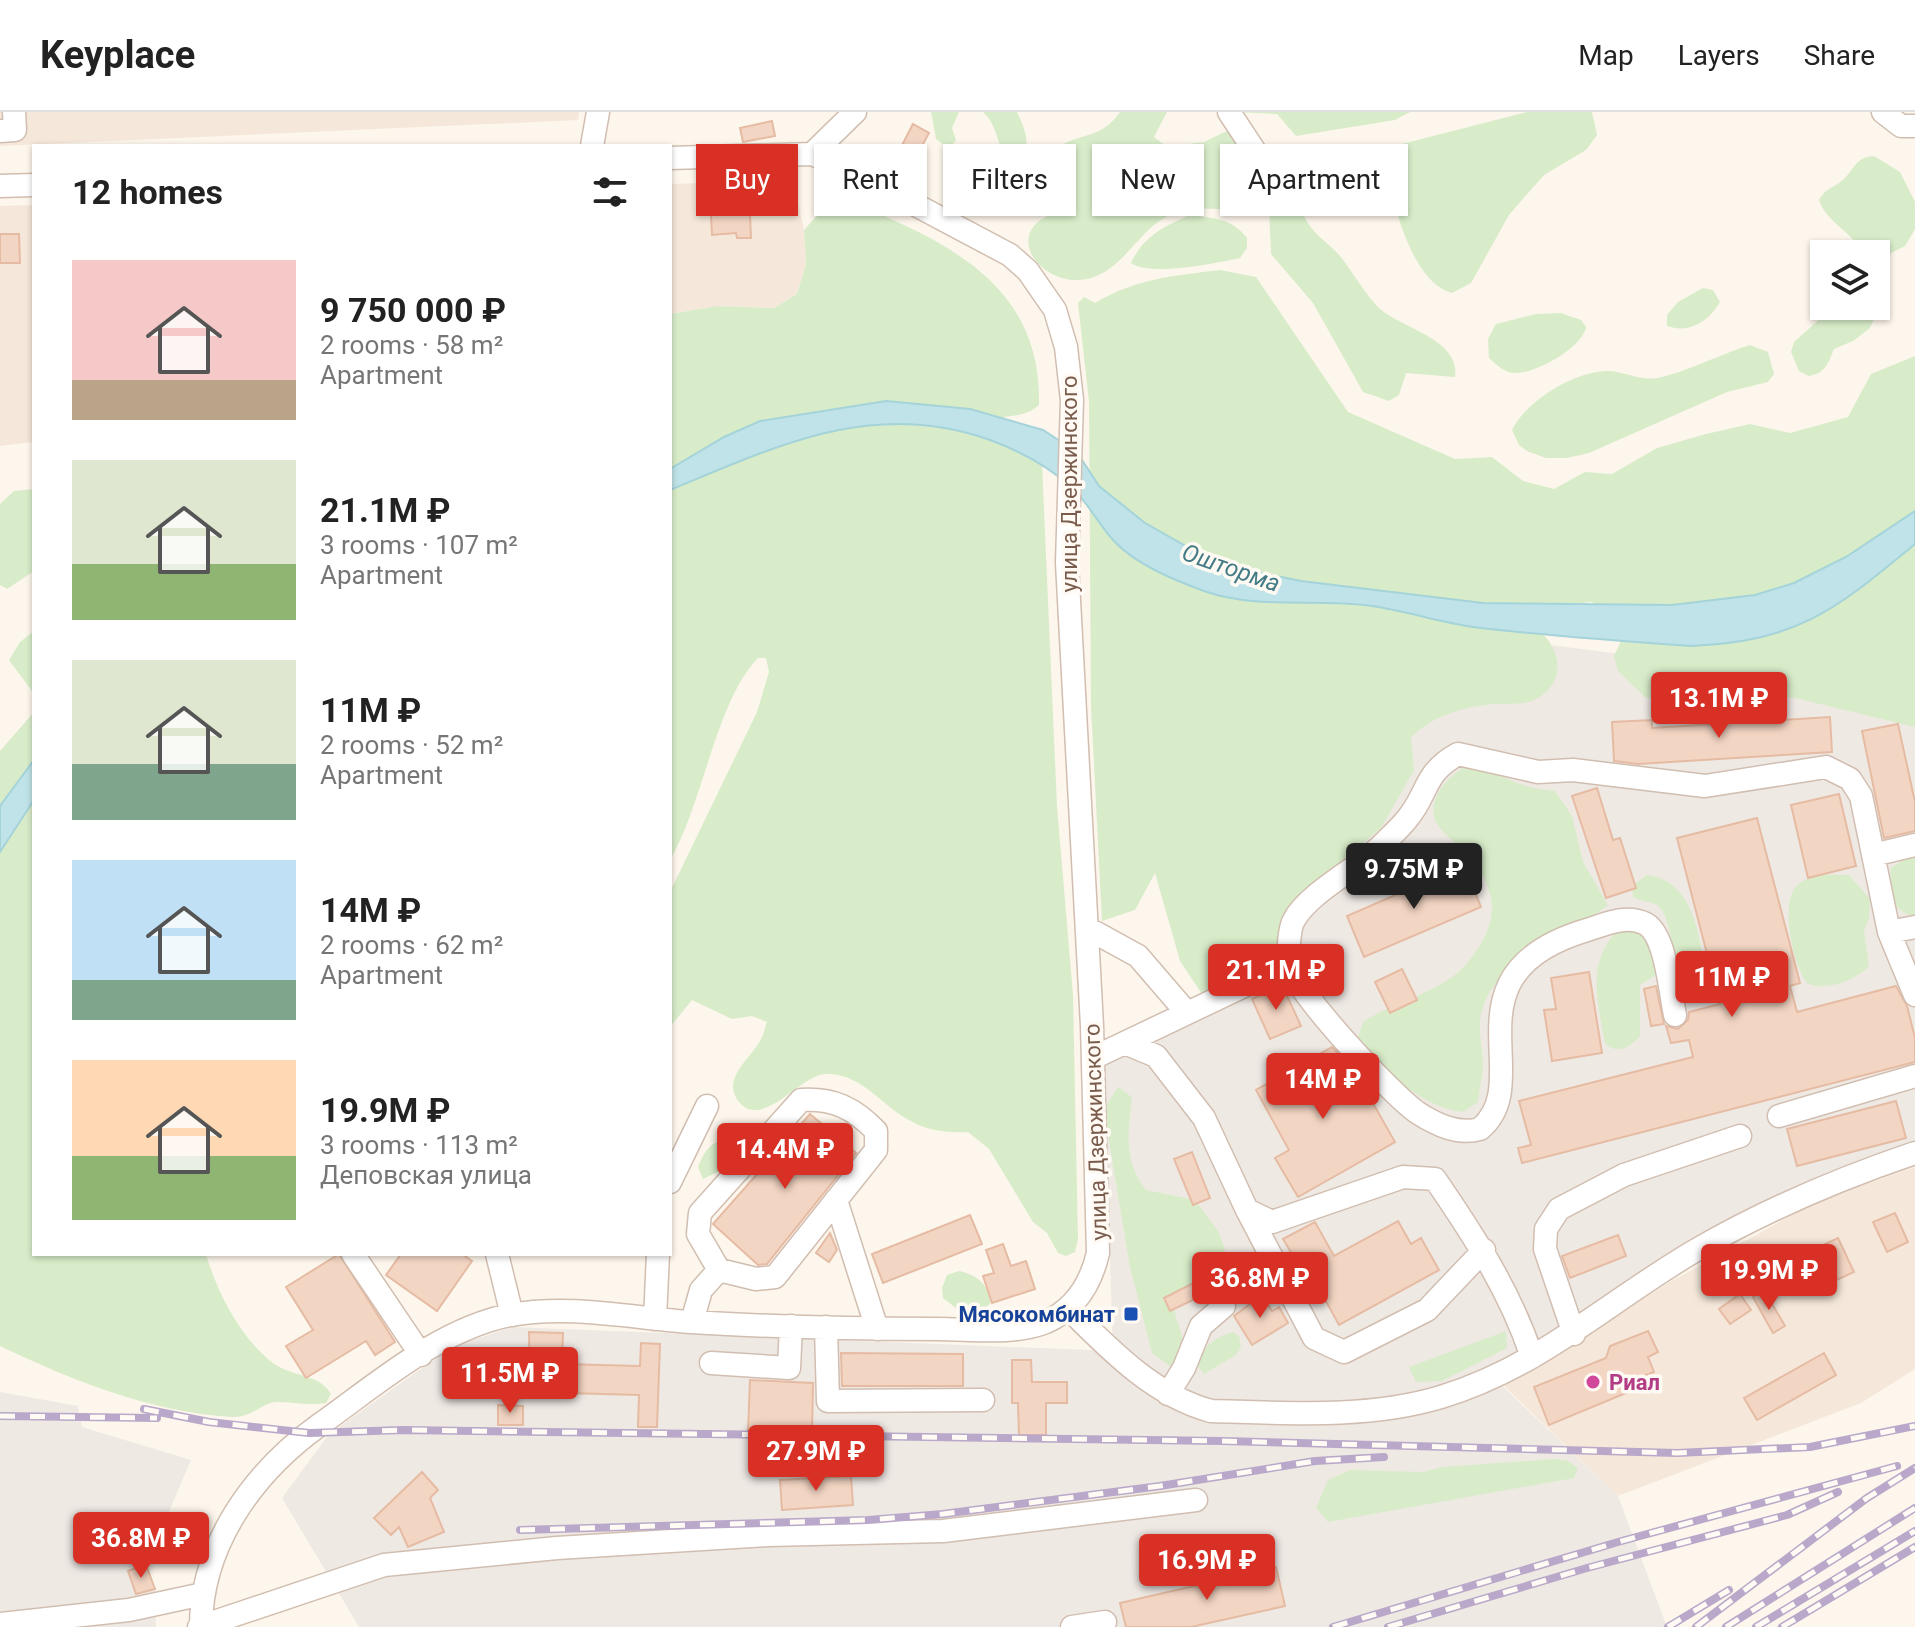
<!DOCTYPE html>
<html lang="en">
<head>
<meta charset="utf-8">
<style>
  body { margin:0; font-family:Roboto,sans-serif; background:#f6f6f6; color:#222; height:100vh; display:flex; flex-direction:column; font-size:30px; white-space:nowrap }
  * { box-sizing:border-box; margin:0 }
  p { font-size:26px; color:#767676 }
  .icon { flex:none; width:44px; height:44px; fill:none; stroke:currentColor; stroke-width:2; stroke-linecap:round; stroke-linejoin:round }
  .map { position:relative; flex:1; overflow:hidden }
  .drawer { position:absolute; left:32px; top:32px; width:640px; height:1112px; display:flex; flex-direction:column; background:#fff; border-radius:0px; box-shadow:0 2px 6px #0004 }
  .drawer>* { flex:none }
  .banner { position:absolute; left:696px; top:32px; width:760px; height:72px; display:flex; gap:16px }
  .tools { position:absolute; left:1810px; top:128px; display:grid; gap:16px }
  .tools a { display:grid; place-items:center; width:80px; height:80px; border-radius:0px; background:#fff; box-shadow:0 2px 6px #0004; font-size:40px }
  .price { position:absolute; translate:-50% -68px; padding:0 18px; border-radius:8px; background:#d93025; color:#fff; font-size:26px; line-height:52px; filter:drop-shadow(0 2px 4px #0008) }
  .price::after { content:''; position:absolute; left:50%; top:48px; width:24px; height:18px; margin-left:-12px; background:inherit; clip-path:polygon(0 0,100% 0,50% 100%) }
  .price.active { background:#222; color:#fff }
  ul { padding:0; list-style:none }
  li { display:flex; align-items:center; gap:24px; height:200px; padding:0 40px }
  li span { display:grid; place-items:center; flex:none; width:224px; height:160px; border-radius:0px; color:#555 }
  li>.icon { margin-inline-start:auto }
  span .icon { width:96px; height:96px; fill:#fffc; stroke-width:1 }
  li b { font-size:34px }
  h2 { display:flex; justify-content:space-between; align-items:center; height:96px; padding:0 40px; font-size:34px }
  .chip { padding:0 28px; border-radius:0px; background:#fff; box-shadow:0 2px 6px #0004; font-size:28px; line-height:72px }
  .chip.active { background:#d93025; color:#fff }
  header { display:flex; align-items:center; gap:48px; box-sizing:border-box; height:112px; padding:0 40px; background:#fff; border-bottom:2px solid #e0e0e0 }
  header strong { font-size:38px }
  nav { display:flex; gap:44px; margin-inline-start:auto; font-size:28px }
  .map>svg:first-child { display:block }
  .residential { fill:#f5e8da }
  .industrial { fill:#efe9e4 }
  .green { fill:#d8ecc9 }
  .water { fill:#bfe3e8; stroke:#a5d3da; stroke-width:2 }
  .building { fill:#f3d5c3; stroke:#e6bba3; stroke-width:2 }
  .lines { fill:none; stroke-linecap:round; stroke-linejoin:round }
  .minor-casing { stroke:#d1beb0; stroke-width:25 }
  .minor { stroke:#fff; stroke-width:22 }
  .rail-casing { stroke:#b9a8c9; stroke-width:8 }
  .rail { stroke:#fffaf3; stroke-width:5; stroke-dasharray:15; stroke-linecap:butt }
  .transit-dot { fill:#1a4fb4; stroke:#fffaf3; stroke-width:3 }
  .hotel-dot { fill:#d1479c; stroke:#fffaf3; stroke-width:3 }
  .labels { text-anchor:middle; stroke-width:7; stroke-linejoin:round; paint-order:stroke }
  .street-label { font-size:22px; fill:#7a5c4d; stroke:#fffaf3 }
  .transit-label { font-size:22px; font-weight:bold; fill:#164399; stroke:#fffaf3; text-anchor:end }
  .hotel-label { font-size:22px; font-weight:bold; fill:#b23c85; stroke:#fffaf3; text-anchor:start }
  .water-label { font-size:24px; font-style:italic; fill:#437c86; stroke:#fffaf3 }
</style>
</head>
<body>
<header>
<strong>Keyplace</strong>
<nav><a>Map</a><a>Layers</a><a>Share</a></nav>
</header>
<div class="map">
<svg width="1915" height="1515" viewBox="0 0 1915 1515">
  <rect width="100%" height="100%" fill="#fdf6ec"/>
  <path class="residential" d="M0,0H579L578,8L0,34Z
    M793,68L804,118L806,152L797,182L774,196L717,194L670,202V72Z
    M34,93V330L0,334V94Z
    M1915,1055V1257L1861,1291L1618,1384L1504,1274L1670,1170L1816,1090Z"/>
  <path class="industrial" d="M1494,526L1915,579V1041L1806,1084L1493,1265L1618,1384L1667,1515H359L282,1386L329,1322L453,1234L513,1215L1113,1239L1103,935L1204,885L1363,606Z
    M0,1280L78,1294L82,1315L191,1348L146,1453L155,1477L156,1515H0Z"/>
  <path class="green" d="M931,0H959L952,16L956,28L951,34L946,35L936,27Z
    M983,0H1017C1026,19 1031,32 1021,52L1014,55C996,40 1000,15 983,0Z
    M1120,0H1167L1154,25L1167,35L1204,30L1237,14L1248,28L1233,46L1246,82L1232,98C1210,97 1186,93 1166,105C1134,122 1120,166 1078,168C1039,170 1003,121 1052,102L1050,92L1031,86C1052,3 1091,43 1120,0Z
    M1236,0H1410L1395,8L1296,24L1277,2Z
    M1527,0H1592L1597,23L1586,38L1544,63L1509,103L1471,171L1452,181C1410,170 1391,84 1384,45L1394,34Z
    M1874,44L1900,60L1915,90V117L1905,134L1887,143L1859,135C1847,117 1826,109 1819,88C1825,76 1834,76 1844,67C1855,56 1856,45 1874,44Z
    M1293,59L1308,65L1299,91C1309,122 1321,123 1340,144C1353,160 1363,179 1377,194C1398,216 1461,226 1455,265L1406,261L1399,283L1389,289L1363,280L1313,191L1271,142C1271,115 1261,71 1293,59Z
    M843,86C941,128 1042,168 1039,293C1021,309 1007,299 991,312L1012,336L1042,352L1057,694L1073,883L1078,1127L1075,1140L1066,1144L1058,1141L1047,1121L1033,1110L989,1037L968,1020C948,1021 927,1019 909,1008C881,993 860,960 825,962C801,963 763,1017 740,991C719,967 752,946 761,927C764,922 765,915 767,910L752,904L732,907L692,888L670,915V780L757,600L769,560L766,546H758C716,589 703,692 670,748V202L717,194L774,196L797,182L806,152L804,118L827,92Z
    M1190,103C1213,106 1232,106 1247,126V136L1240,146C1216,151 1150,165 1131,151C1143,125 1164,114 1190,103Z
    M1220,158L1256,165L1348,300L1455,347L1492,345L1523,369L1554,377L1585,360L1612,362L1657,336L1706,322L1750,312L1790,321L1848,305L1871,262L1915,244V615L1791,585L1711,584L1675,589L1645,585L1618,559L1614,544L1621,529L1644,518L1592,490L1526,496L1532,514C1560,530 1570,569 1536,587C1522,594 1509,591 1494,592C1465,594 1429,605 1411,626L1414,658L1381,716L1291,790L1273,845L1204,885L1180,849L1155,761L1135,798L1102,809L1091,594L1089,290L1078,191L1084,185L1095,191C1137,166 1173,164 1220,158Z
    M1703,176L1713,178L1720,190C1709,209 1690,222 1667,214V203L1678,190Z
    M1863,194L1870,197L1874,207L1870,216L1853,229L1834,237C1828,252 1825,261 1809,264L1799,259L1791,240L1794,230L1833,195Z
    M1561,201L1581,208L1586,215C1583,235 1537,261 1516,261C1504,261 1497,253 1489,246L1488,227L1496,212L1536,202Z
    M1750,233L1768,240L1774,262L1768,270L1727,280L1589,341L1567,346H1546L1527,339L1519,333L1512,318C1526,289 1576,258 1609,259C1625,260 1641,269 1657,266C1684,261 1721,242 1750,233Z
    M34,377V459L7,477L0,473V392L14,379Z
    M34,519V587L32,579L9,548L20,530Z
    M34,600V1142H206C217,1180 240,1226 273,1251C291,1265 319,1261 331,1282L326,1291C308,1294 294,1290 277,1290C263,1290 252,1306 232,1305C150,1300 74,1269 0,1234V639Z
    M1470,652C1505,663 1516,676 1555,679L1572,704L1583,750L1608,793C1567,826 1485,849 1480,910C1479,925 1483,939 1483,954C1482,966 1479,978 1478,990L1463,1000C1422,995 1382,959 1358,925L1363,910C1394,889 1445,880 1469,849C1503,806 1498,775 1462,737C1454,729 1441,720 1436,710C1425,685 1452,661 1470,652Z
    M1915,740V805C1890,799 1888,779 1891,756Z
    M1647,763C1694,768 1703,830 1704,869L1694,881L1679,879C1673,860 1674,804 1657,793C1650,789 1641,790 1633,785L1632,774Z
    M1849,763L1870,787L1869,807L1864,818L1869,854C1855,869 1829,878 1808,872C1794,856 1780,795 1795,776C1808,760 1831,763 1849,763Z
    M1619,817L1642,819L1655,836L1659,861L1640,873V924C1630,935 1619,943 1605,932C1598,890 1585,850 1619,817Z
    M1118,975L1132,985C1128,1020 1123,1048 1146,1078L1195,1088L1218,1119L1225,1137L1218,1158L1174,1187C1172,1209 1189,1225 1182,1248L1171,1255L1152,1241L1130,1155L1105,1005L1107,992Z
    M728,1027L731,1039L726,1056L703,1067L698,1055C705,1039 709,1030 728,1027Z
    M959,1159C977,1163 987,1171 991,1190L983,1200H961L943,1186L942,1176L947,1163Z
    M1506,1219L1507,1236L1442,1269L1416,1270L1409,1255Z
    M1233,1220L1239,1224L1241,1235L1236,1243L1204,1262L1195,1250C1204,1235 1216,1224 1233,1220Z
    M1554,1347L1568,1349L1578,1356L1574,1366L1328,1410L1316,1396L1328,1368L1350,1358L1423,1360L1442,1355Z"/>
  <path class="water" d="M886,289L970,297L1043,318L1063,331L1082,348L1099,374L1145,411L1200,442L1242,457L1301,469L1483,491L1672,493L1755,483L1794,471L1846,445L1915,399V432C1835,498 1799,529 1691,534C1618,529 1545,524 1473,515C1439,510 1406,499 1372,494C1316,486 1258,498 1204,479C1174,468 1135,452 1114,429C1099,413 1089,392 1073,377C1049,354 1020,339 990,328C873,286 777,334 670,378V357L724,325L760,309Z
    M34,648V688L0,740V694Z"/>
  <path class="building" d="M772,9L775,24L743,30L740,16Z
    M913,12L929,21L916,45L900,37Z
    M959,47L1016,82L1007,98L974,80L971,84L946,71Z
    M764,79L765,102L750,103L751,126H737L736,121L712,123L710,83Z
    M0,122H19L20,151H0Z
    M1830,605L1832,640L1638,652L1614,649L1612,610L1652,608V616Z
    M1898,612L1915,690V719L1884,726L1862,619Z
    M1597,676L1613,728L1620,726L1636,776L1606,786L1572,684Z
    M1839,682L1856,754L1808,766L1791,693Z
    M1757,706L1800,871L1790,874L1797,900L1896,874L1907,894L1915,926V950L1522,1051L1518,1036L1531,1033L1519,989L1693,945L1689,928L1671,931L1666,914L1678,917L1688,908L1689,900L1720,892L1677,726Z
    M1464,753L1481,795L1364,845L1347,804Z
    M1402,857L1417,888L1390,901L1375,870Z
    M1589,860L1602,941L1552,949L1544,898L1556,897L1551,866Z
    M1282,873L1301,914L1270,927L1252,887Z
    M1656,874L1664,912L1651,914L1644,877Z
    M1332,935L1356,961L1395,1030L1298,1085L1275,1046L1289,1038L1256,978Z
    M1896,989L1906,1026L1797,1054L1787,1017Z
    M810,1002L856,1041L767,1152L758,1153L713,1112Z
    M1192,1040L1210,1086L1193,1093L1174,1047Z
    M1895,1101L1908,1130L1887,1140L1873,1110Z
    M970,1103L982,1132L883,1171L872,1142Z
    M1398,1109L1411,1132L1421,1126L1439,1158L1339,1213L1305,1151L1299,1154L1283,1127L1315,1110L1334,1144Z
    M830,1121L837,1138L829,1150L816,1141Z
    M1618,1123L1626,1144L1570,1166L1562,1144Z
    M1838,1126L1854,1160L1828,1172L1812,1138Z
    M1003,1132L1011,1154L1026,1149L1035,1177L992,1191L983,1164L994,1161L986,1138Z
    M339,1142L395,1230L375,1243L366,1229L306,1266L286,1234L313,1218L286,1175Z
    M401,1142H462L472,1149L437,1199L386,1163Z
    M1215,1160L1222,1174L1170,1199L1164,1186Z
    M1764,1178L1785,1214L1773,1221L1753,1185Z
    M1740,1182L1751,1198L1730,1212L1719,1197Z
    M1262,1183L1272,1199L1279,1195L1288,1211L1252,1233L1234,1204Z
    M1648,1219L1658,1240L1648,1245L1654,1260L1639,1266L1643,1274L1549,1313L1534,1275L1606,1246L1610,1234Z
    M529,1220L563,1221L562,1252L640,1254L641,1231L660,1232L657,1315H638L639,1283L530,1280Z
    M841,1241L963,1242V1274H842Z
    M1824,1241L1836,1263L1757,1308L1744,1286Z
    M1012,1248H1031L1032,1270H1067V1291H1046V1323H1019L1018,1291H1012Z
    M750,1268L813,1271L812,1321L748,1319Z
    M498,1293L523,1294V1313H498Z
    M422,1360L438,1378L430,1386L444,1420L408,1435L399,1415L391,1423L374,1406Z
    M851,1364L853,1393L782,1398L780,1368Z
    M146,1453L155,1477L136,1482L128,1459Z
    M1276,1455L1285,1494L1191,1515H1126L1120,1491Z"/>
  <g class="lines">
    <defs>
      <path id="minor" d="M1229,0L1266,56
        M1883,0L1901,14H1915
        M0,19L15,18L14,0
        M592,34L598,0
        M670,46L812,42L855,0
        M0,74L34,73
        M1873,743L1915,733
        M1087,816L1138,844L1187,901
        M1889,820L1915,815
        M1675,903C1670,880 1666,824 1646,812C1627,802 1606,812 1587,818C1439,862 1539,968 1480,1017C1458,1023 1437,1013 1418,1001C1395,986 1289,874 1289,850C1288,840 1289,816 1294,808C1308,781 1359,756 1382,733C1390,725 1400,716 1407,707C1429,681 1423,661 1458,642L1538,660L1573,658L1705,674L1826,655L1850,667L1861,684L1889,820L1915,883
        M1125,931L1156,944L1204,1006L1247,1098L1272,1110L1403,1065L1435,1067C1474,1124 1510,1179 1532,1245
        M1093,946L1288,853
        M1779,1004L1915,964
        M670,1070L707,994
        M836,1088L877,1217
        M1247,1098L1314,1226L1344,1240L1427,1198L1484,1138
        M353,1142L421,1243
        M497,1142L512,1203
        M1068,1196C1109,1237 1154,1284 1211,1299C1286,1301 1368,1307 1441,1285C1541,1255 1611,1187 1698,1137C1766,1098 1841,1066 1915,1041
        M655,1207L658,1142
        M692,1210L701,1178L719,1158L756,1167L775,1165L876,1038V1019C854,996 833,986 801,988L700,1101L698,1122L719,1158
        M826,1215L828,1289L983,1288
        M1574,1222L1545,1137L1546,1117L1559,1097L1624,1063L1740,1024
        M711,1251L789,1256L791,1214
        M1168,1282L1184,1256L1201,1214L1224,1194
        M0,1512L129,1498L203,1482
        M199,1515L384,1453L557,1436L768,1423L943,1419L1196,1388
        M201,1515C201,1433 253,1361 318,1314C376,1273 439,1217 510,1203C569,1192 632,1206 691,1210C773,1215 856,1217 938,1217C973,1217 1014,1223 1046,1210C1075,1197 1091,1171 1098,1141L1092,914L1067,451L1072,288L1066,235L1055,198L1028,159L1010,143L848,57L812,42
        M1072,1515L1105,1510"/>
    </defs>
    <use href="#minor" class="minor-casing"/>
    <use href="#minor" class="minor"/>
    <defs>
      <path id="rail" d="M144,1297L209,1310L309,1321L403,1318L1222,1329L1677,1341L1810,1335L1915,1314
        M0,1304L157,1306
        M520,1418L868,1408L943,1402L1160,1374L1315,1349L1384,1345
        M1333,1515L1618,1430L1897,1354
        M1388,1515L1587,1456L1787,1403L1838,1380
        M1668,1515L1729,1478
        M1696,1515L1867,1386L1915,1356
        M1726,1515L1915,1396
        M1756,1515L1915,1419
        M1782,1515L1915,1435"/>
    </defs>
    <use href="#rail" class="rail-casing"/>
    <use href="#rail" class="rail"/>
  </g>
  <rect class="transit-dot" x="1123" y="1194" width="16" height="16" rx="4"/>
  <circle class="hotel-dot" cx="1593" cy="1270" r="8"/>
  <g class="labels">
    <g class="street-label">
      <text transform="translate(1069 372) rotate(-90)" y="8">улица Дзержинского</text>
      <text transform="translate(1095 1020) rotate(-92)" y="8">улица Дзержинского</text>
    </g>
    <g class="transit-label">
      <text x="1115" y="1210">Мясокомбинат</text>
    </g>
    <g class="hotel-label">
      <text x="1609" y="1278">Риал</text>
    </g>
    <g class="water-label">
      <text transform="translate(1231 456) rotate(19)" y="8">Ошторма</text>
    </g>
  </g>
</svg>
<div class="tools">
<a><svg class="icon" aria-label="layers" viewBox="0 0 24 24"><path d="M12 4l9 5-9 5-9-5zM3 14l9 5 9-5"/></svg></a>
</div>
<b class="price" style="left:1719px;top:628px">13.1M ₽</b>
<b class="price active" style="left:1414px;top:799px">9.75M ₽</b>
<b class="price" style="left:1276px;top:900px">21.1M ₽</b>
<b class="price" style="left:1732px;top:907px">11M ₽</b>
<b class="price" style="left:1323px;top:1009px">14M ₽</b>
<b class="price" style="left:785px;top:1079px">14.4M ₽</b>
<b class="price" style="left:1769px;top:1200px">19.9M ₽</b>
<b class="price" style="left:1260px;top:1208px">36.8M ₽</b>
<b class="price" style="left:510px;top:1303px">11.5M ₽</b>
<b class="price" style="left:816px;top:1381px">27.9M ₽</b>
<b class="price" style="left:141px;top:1468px">36.8M ₽</b>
<b class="price" style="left:1207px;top:1490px">16.9M ₽</b>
<div class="banner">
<a class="chip active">Buy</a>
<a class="chip">Rent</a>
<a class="chip">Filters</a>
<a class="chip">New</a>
<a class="chip">Apartment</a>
</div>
<section class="drawer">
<h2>12 homes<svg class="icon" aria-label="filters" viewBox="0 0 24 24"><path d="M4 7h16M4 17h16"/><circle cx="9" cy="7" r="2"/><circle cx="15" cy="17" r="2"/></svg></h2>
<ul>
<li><span style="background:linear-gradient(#f6c9c9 75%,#b9a48a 0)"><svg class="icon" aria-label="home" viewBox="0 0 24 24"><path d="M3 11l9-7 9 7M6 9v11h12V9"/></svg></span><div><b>9 750 000 ₽</b><p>2 rooms · 58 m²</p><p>Apartment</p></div></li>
<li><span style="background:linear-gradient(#dfe7d0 65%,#8fb573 0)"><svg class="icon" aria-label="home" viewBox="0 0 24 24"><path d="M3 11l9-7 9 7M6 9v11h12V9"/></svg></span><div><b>21.1M ₽</b><p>3 rooms · 107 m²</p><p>Apartment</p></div></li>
<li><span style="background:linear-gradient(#dfe7d0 65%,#7fa58c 0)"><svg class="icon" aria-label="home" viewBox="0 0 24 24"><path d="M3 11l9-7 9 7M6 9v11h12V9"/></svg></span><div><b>11M ₽</b><p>2 rooms · 52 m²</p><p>Apartment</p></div></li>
<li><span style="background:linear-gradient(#bfe0f5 75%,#7fa58c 0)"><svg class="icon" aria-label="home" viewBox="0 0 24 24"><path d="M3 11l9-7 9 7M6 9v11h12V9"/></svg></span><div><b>14M ₽</b><p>2 rooms · 62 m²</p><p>Apartment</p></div></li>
<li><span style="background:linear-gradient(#ffd9b3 60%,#8fb573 0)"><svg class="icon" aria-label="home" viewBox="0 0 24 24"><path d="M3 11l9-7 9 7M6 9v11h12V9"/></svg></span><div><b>19.9M ₽</b><p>3 rooms · 113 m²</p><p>Деповская улица</p></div></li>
</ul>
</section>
</div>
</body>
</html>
